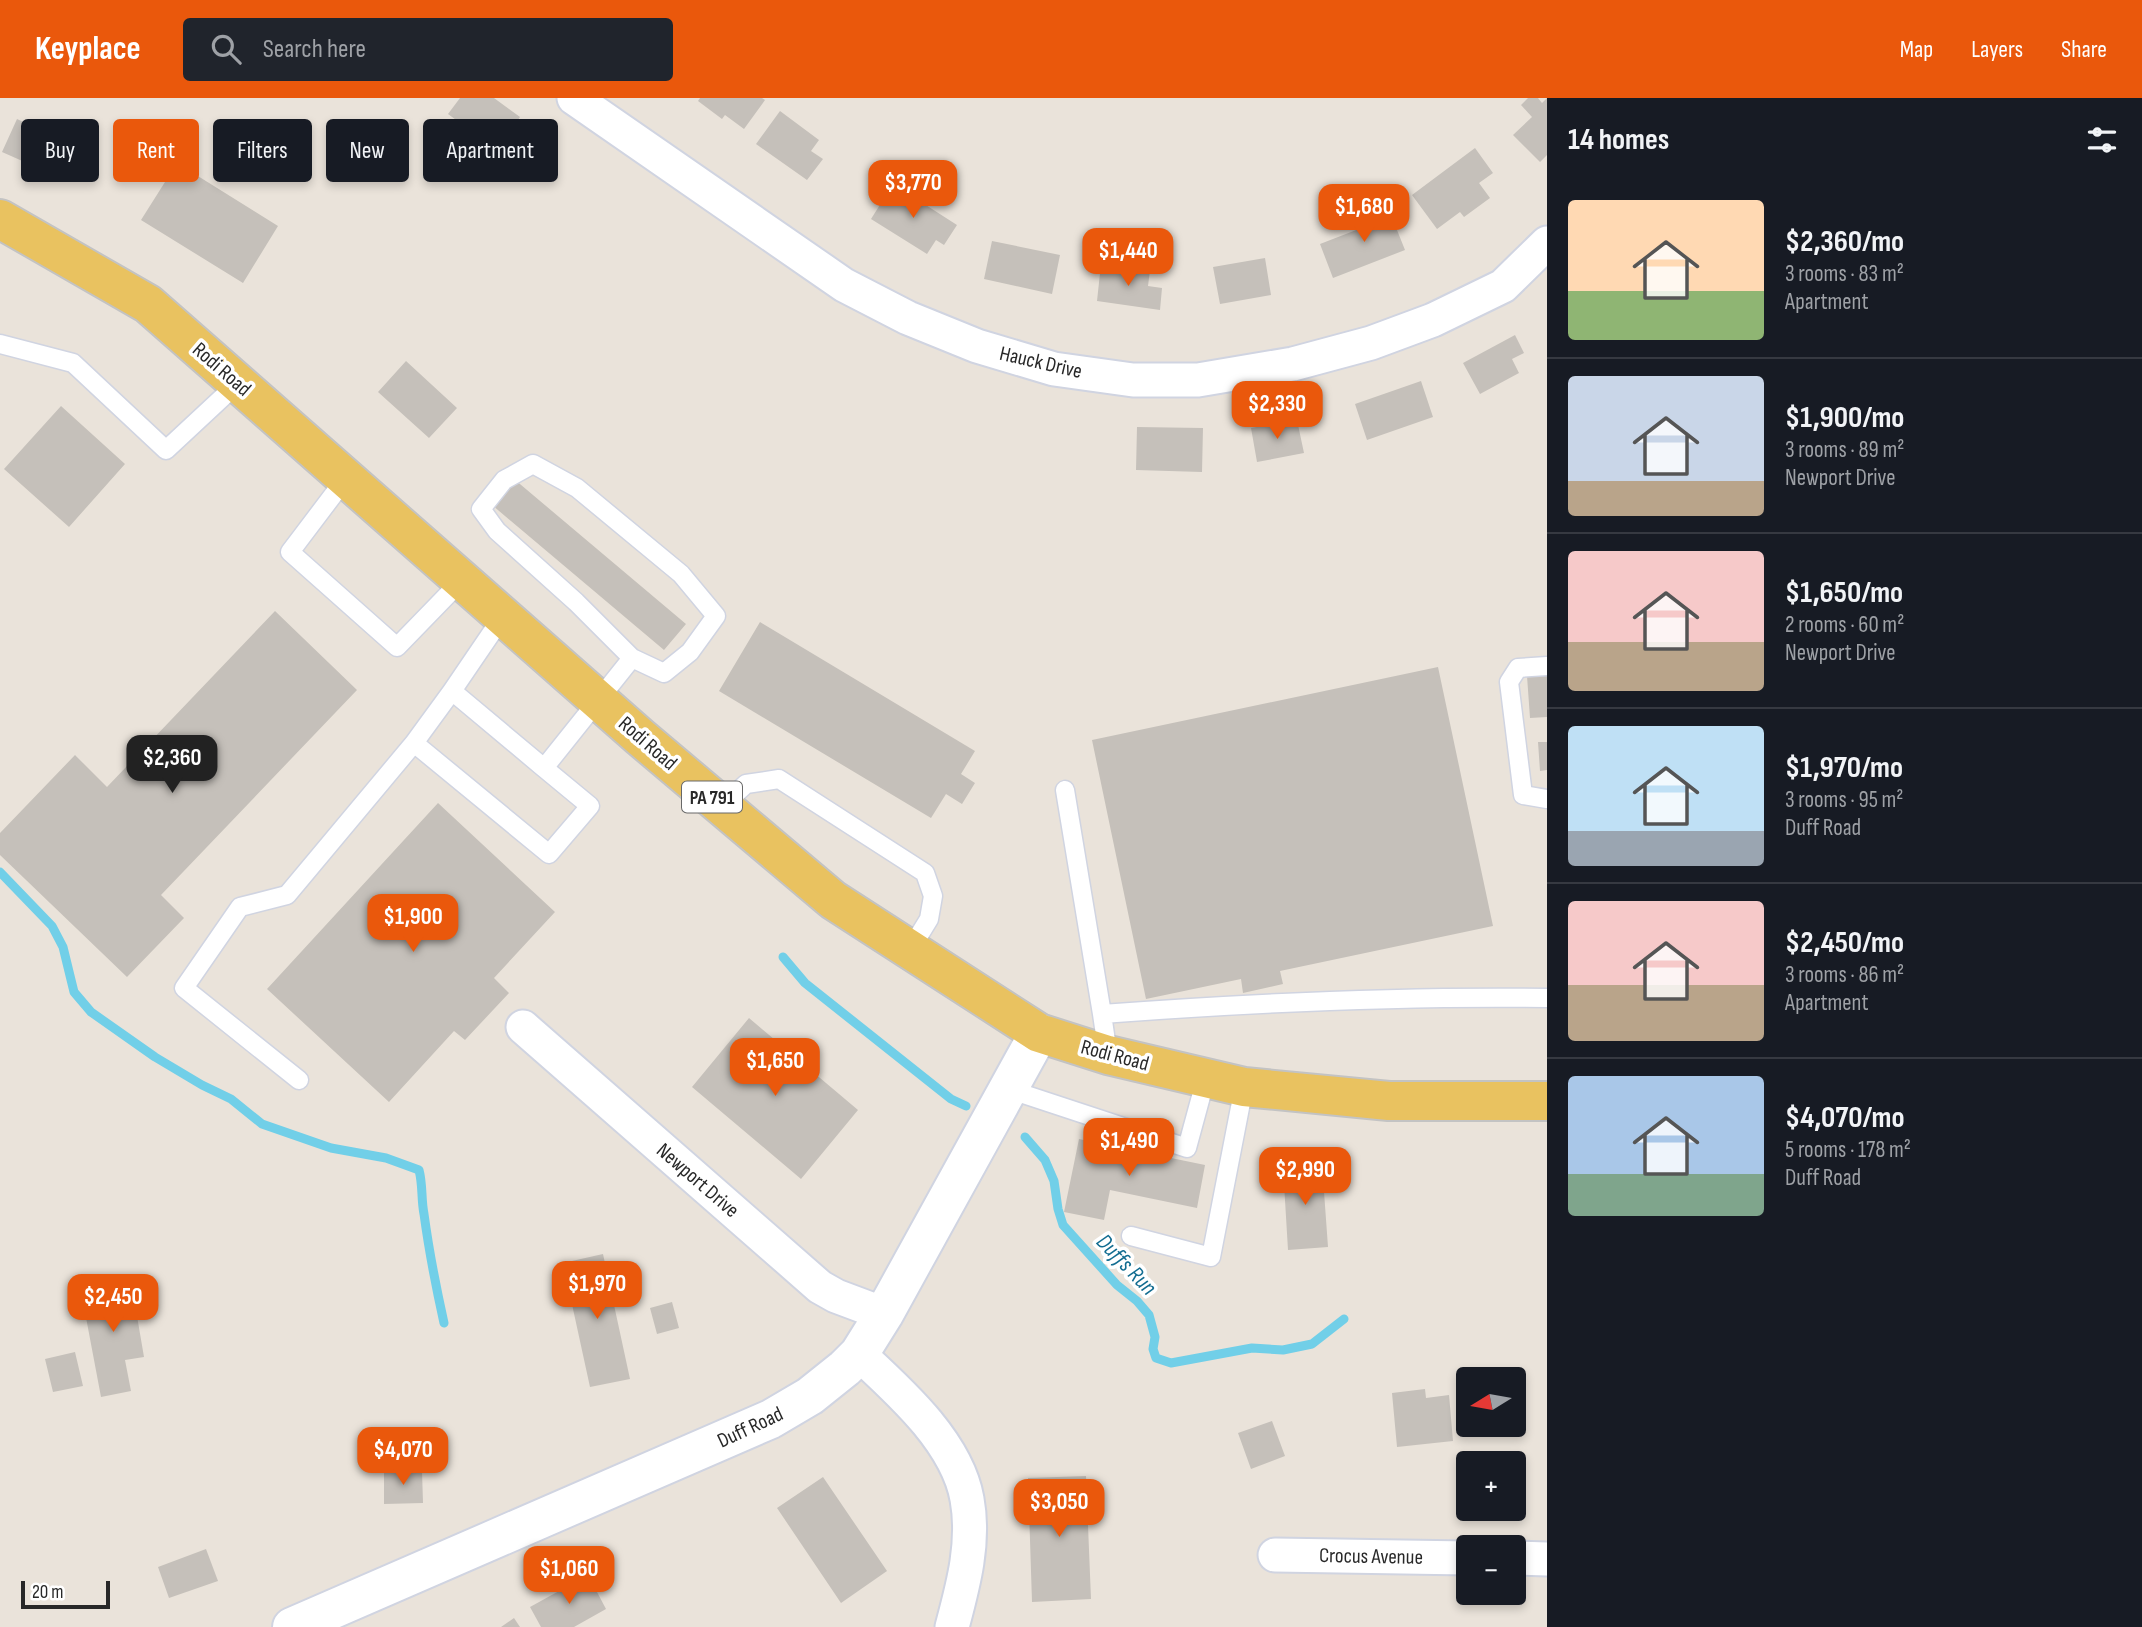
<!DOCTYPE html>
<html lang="en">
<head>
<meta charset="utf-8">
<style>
  body { margin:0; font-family:"Sofia Sans Condensed",sans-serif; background:#20242c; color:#f1f3f6; height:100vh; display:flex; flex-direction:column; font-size:26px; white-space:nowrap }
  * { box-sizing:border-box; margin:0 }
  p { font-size:23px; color:#9ea1a6 }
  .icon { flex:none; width:38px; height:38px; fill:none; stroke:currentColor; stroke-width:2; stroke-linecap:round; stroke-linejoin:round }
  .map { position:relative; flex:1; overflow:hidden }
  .drawer { display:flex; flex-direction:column; background:#171b24; width:595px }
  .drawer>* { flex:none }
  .guide { position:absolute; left:21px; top:21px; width:665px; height:63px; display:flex; gap:14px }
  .needle { width:46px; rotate:259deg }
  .fabs { position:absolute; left:1456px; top:1269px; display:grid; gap:14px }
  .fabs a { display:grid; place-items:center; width:70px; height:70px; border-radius:7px; background:#171b24; box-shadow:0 4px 10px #0003; font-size:35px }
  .scale { position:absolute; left:21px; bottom:18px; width:89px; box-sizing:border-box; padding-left:7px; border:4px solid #282828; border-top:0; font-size:19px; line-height:24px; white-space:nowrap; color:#282828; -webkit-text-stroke:5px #fff; paint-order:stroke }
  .price { position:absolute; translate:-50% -60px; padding:0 16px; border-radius:14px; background:#ea580c; color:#fff; font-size:23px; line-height:46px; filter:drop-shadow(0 2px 4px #0008) }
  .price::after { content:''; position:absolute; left:50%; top:42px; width:21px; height:16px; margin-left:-10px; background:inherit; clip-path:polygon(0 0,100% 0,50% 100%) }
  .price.current { background:#222; color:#fff }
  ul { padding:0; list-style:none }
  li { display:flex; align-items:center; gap:21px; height:175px; padding:0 21px }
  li+li { border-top:2px solid #363941 }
  li span { display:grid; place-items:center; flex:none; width:196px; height:140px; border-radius:7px; color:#555 }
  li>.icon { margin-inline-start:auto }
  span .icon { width:84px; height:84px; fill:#fffc; stroke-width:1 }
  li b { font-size:30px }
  h2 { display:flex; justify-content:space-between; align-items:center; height:84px; padding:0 21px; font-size:30px }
  .tag { padding:0 24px; border-radius:7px; background:#171b24; box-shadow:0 4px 10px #0003; font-size:24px; line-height:63px }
  .tag.current { background:#ea580c; color:#fff }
  header { display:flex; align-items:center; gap:42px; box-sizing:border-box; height:98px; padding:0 35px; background:#ea580c; color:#fff }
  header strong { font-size:33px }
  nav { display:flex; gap:38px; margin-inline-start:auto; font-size:24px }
  .search { width:490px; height:63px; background:#20242c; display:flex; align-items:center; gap:18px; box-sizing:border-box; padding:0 24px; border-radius:7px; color:#9ea1a6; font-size:26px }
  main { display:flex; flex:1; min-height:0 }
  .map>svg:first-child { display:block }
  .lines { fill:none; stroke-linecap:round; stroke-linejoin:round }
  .stream { stroke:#71cfe8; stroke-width:9 }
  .building { fill:#c5c0ba }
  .service-casing { stroke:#d0d4e1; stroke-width:21 }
  .minor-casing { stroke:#d0d4e1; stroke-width:37 }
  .tertiary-casing { stroke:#d0d4e1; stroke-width:42 }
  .primary-casing { stroke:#c3c3c3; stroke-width:42 }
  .service { stroke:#fff; stroke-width:18 }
  .minor { stroke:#fff; stroke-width:33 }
  .tertiary { stroke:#fff; stroke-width:38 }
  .primary { stroke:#e9c260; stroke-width:38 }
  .labels { text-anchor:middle; stroke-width:7; stroke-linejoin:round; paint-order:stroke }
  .shield { fill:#fff; stroke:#686868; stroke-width:2 }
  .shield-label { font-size:19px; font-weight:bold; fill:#282828 }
  .street-label { font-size:21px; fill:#282828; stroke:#fff }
  .water-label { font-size:23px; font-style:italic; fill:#136d91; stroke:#fff }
</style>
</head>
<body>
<header>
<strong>Keyplace</strong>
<div class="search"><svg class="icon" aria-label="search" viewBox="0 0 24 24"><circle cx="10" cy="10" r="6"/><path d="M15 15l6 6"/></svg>Search here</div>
<nav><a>Map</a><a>Layers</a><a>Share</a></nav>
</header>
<main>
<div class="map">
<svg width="1547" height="1529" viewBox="0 0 1547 1529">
  <rect width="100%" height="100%" fill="#eae3da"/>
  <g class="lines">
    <path class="stream" d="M0,774L52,828L63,849L74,894L91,914L155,959L202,987L231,1001L262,1026L331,1050L386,1060L419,1072C423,1087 421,1101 424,1116C429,1153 436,1189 444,1225
      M783,859L805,885L951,1001L966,1008
      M1025,1039L1045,1062L1054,1083L1058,1111L1063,1127L1117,1187L1137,1203L1149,1217L1155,1239L1153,1251L1156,1260L1171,1265L1252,1250L1283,1252L1312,1246L1344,1221"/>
  </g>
  <path class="building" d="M460,0H494L520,19L497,52L448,16Z
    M700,0H762L765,2L744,31L725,17L722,21L698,3Z
    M1528,0H1538L1542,5L1547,0V57L1540,64L1513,37L1532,19L1521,7Z
    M780,13L819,42L811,53L823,61L807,82L756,46Z
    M17,21L77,49L63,81L2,54Z
    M1475,50L1493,75L1479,85L1490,100L1464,119L1460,114L1437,131L1412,97Z
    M177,65L278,128L243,185L141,122Z
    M893,86L957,127L944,147L936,142L927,156L871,121Z
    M1387,107L1405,152L1333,180L1320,146L1364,129L1359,118Z
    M992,143L1060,157L1052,196L984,181Z
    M1265,160L1271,197L1220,206L1213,169Z
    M1101,166L1150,172L1148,188L1162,190L1160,212L1097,203Z
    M1515,237L1524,255L1512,261L1519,275L1480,296L1463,265Z
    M406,263L457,310L429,340L378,294Z
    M1421,283L1433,319L1367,342L1355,306Z
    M61,308L125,366L69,429L4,371Z
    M1297,322L1304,355L1257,364L1251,330Z
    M1137,329L1203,330L1202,374L1136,372Z
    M514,381L686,526L664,552L492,407Z
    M275,513L357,592L161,797L184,820L127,879L0,757V735L75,657L107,689Z
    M760,524L975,653L961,676L975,685L962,706L946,696L931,720L719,593Z
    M1438,569L1493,828L1280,873L1283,886L1243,895L1241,881L1146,901L1092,642Z
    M1547,577V619L1530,620L1527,578Z
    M1538,644H1547V672L1540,673Z
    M438,705L555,814L494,880L509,895L465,942L454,933L389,1004L267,891Z
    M749,920L858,1012L801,1081L692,989Z
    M1079,1041L1205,1067L1197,1110L1110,1092L1104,1122L1064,1114Z
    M1322,1066L1328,1149L1288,1152L1283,1069Z
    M603,1156L630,1281L590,1289L563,1165Z
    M131,1183L144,1259L125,1262L131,1293L101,1299L81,1193Z
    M672,1204L679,1230L657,1236L650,1210Z
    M75,1254L83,1288L53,1294L45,1261Z
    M1425,1291L1426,1300L1449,1297L1453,1343L1397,1349L1392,1295Z
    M1272,1323L1285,1358L1251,1371L1238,1335Z
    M384,1373H422L423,1405L384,1406Z
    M1086,1378L1091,1501L1032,1504L1028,1380Z
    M823,1379L887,1473L841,1505L777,1410Z
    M206,1451L218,1483L169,1500L158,1469Z
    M588,1477L606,1511L574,1529H541L530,1509Z
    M514,1520L520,1529H501Z"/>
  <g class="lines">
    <defs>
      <path id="service" d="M0,246L73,265L166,352L238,285
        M346,380L290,454L397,549L462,482
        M503,518L452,593L544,670L632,560L664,575L690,554L716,518L681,476L577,390L533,366L504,382L481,411L497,433L576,504L632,560
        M1547,568L1518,570L1509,584L1523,697L1547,701
        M452,593L414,645L549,756L590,708L544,670
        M1065,692L1102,916
        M722,708L746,686L779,681L925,775L933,798L929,821L910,852
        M1108,957L1102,916C1250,905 1399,898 1547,900
        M299,982L184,890L240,809L287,797L414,645
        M1008,991L1187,1050L1206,980
        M1131,1138L1211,1159L1244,989"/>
      <path id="minor" d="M574,0L844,187L908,220L977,248L1054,271L1133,282H1198L1293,266L1371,245L1433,222L1503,188L1547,145
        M523,929L820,1189L836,1198L884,1216
        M859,1256C899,1293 957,1344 967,1401C975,1445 963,1488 952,1529
        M1275,1457L1468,1460
        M1514,1460L1547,1461"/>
      <path id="tertiary" d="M292,1529L771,1321L810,1298L845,1270L859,1256L884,1216L1039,935"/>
      <path id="primary" d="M0,121L148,206L640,639L833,802L1039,935L1108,957L1244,989L1389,1003H1547"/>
    </defs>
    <use href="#service" class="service-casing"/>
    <use href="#minor" class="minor-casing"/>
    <use href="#tertiary" class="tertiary-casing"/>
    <use href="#primary" class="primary-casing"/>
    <use href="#service" class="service"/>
    <use href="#minor" class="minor"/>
    <use href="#tertiary" class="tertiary"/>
    <use href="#primary" class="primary"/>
  </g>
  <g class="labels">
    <rect class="shield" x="682" y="683.5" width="60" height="31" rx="5"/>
    <g class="shield-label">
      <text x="712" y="706">PA 791</text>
    </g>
    <g class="street-label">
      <text transform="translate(1041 264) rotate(13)" y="7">Hauck Drive</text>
      <text transform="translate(222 271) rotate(41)" y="7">Rodi Road</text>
      <text transform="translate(648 645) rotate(41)" y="7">Rodi Road</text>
      <text transform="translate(1115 957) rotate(15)" y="7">Rodi Road</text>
      <text transform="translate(698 1082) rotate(41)" y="7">Newport Drive</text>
      <text transform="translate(750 1329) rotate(-25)" y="7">Duff Road</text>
      <text transform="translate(1371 1458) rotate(1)" y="7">Crocus Avenue</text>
    </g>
    <g class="water-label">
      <text transform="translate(1127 1166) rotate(46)" y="8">Duffs Run</text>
    </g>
  </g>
</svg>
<div class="fabs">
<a><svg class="needle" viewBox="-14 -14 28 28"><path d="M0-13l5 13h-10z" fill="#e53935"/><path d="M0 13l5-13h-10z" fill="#9ea1a6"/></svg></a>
<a>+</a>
<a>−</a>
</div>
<div class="scale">20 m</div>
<b class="price" style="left:913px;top:122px">$3,770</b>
<b class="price" style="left:1364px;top:146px">$1,680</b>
<b class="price" style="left:1128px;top:190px">$1,440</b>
<b class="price" style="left:1277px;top:343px">$2,330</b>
<b class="price current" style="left:172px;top:697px">$2,360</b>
<b class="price" style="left:413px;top:856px">$1,900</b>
<b class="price" style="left:775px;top:1000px">$1,650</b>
<b class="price" style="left:1129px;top:1080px">$1,490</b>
<b class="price" style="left:1305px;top:1109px">$2,990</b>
<b class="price" style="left:597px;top:1223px">$1,970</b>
<b class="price" style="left:113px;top:1236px">$2,450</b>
<b class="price" style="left:403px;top:1389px">$4,070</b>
<b class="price" style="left:1059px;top:1441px">$3,050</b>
<b class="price" style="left:569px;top:1508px">$1,060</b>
<div class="guide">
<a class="tag">Buy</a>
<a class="tag current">Rent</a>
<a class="tag">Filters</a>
<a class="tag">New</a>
<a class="tag">Apartment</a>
</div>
</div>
<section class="drawer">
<h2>14 homes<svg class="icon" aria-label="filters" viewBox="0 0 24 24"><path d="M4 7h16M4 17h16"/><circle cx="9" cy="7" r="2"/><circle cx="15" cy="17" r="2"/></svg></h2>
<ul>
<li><span style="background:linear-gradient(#ffd9b3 65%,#8fb573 0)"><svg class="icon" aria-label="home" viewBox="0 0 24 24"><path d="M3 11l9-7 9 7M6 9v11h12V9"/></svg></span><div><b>$2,360/mo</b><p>3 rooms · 83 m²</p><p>Apartment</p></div></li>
<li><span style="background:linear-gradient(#c9d6e8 75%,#b9a48a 0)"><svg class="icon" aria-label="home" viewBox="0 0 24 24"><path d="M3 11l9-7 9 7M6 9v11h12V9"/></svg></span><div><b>$1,900/mo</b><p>3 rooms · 89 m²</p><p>Newport Drive</p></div></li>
<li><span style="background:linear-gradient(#f6c9c9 65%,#b9a48a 0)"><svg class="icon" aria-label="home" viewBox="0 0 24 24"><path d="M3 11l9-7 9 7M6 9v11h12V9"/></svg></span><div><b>$1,650/mo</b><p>2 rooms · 60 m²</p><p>Newport Drive</p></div></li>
<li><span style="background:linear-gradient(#bfe0f5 75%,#9aa5b1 0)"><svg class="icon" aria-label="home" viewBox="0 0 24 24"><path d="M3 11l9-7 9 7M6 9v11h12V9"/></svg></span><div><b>$1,970/mo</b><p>3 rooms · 95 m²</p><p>Duff Road</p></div></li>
<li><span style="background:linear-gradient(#f6c9c9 60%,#b9a48a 0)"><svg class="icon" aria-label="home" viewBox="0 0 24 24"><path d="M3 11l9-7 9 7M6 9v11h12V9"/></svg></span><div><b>$2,450/mo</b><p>3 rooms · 86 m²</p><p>Apartment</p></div></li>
<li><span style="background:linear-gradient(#a9c7e8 70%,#7fa58c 0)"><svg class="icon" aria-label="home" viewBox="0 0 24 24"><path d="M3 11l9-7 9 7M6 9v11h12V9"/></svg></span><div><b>$4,070/mo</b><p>5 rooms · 178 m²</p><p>Duff Road</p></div></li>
</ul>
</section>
</main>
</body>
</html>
